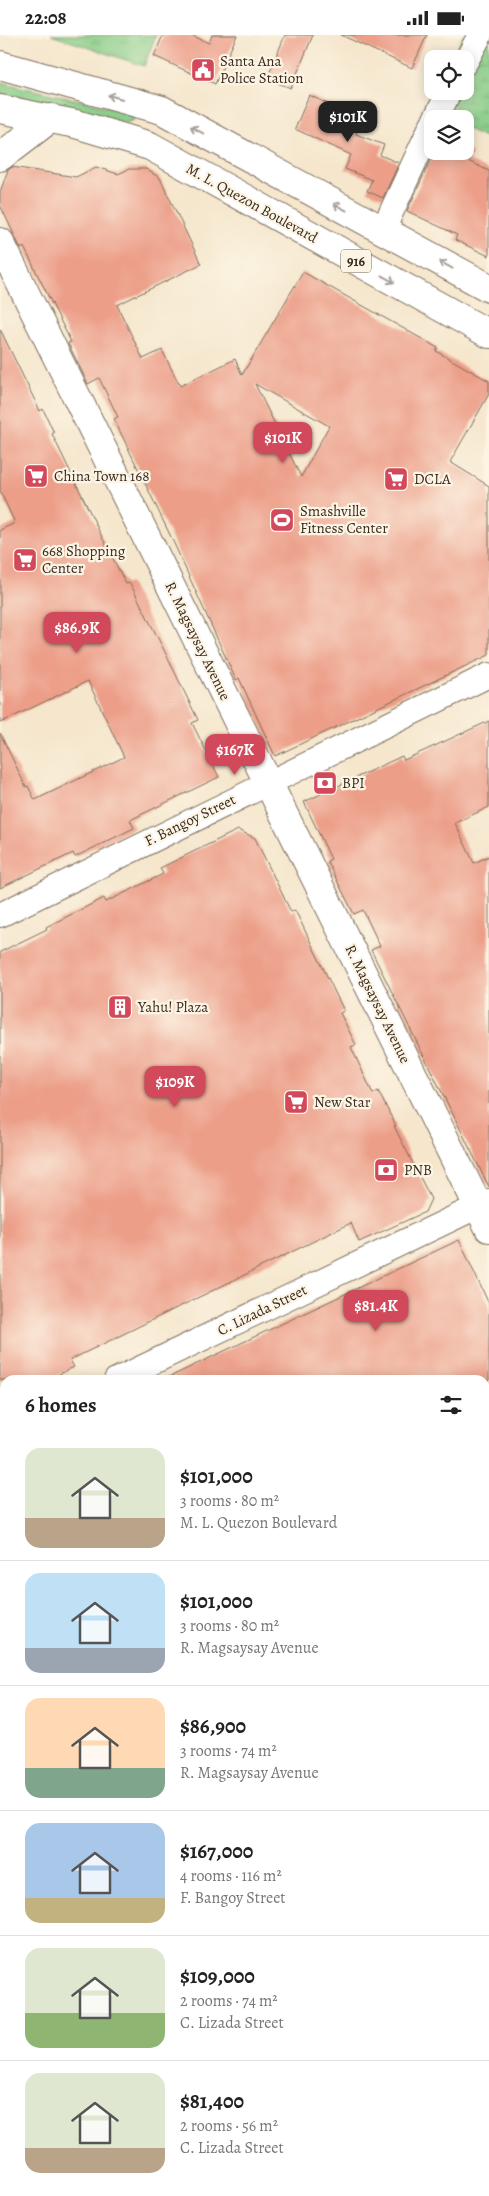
<!DOCTYPE html>
<html lang="en">
<head>
<meta charset="utf-8">
<style>
  body { margin:0; font-family:Alegreya,serif; background:#f2f2f2; color:#222; height:100vh; display:flex; flex-direction:column; font-size:19px; white-space:nowrap }
  * { box-sizing:border-box; margin:0 }
  p { font-size:16px; color:#767676 }
  .icon { flex:none; width:28px; height:28px; fill:none; stroke:currentColor; stroke-width:2; stroke-linecap:round; stroke-linejoin:round }
  .map { position:relative; flex:1; overflow:hidden }
  .sheet { position:absolute; left:0px; top:1340px; width:490px; height:821px; display:flex; flex-direction:column; background:#fff; border-radius:15px 15px 0 0; box-shadow:0 2px 12px #0003 }
  .sheet>* { flex:none }
  .fabs { position:absolute; left:424px; top:15px; display:grid; gap:10px }
  .fabs a { display:grid; place-items:center; width:50px; height:50px; border-radius:10px; background:#fff; box-shadow:0 2px 12px #0003; font-size:25px }
  .price { position:absolute; translate:-50% -42px; padding:0 11px; border-radius:10px; background:#d1495b; color:#fff; font-size:16px; line-height:32px; filter:drop-shadow(0 1px 2px #0008) }
  .price::after { content:''; position:absolute; left:50%; top:30px; width:15px; height:11px; margin-left:-8px; background:inherit; clip-path:polygon(0 0,100% 0,50% 100%) }
  .price.current { background:#222; color:#fff }
  ul { padding:0; list-style:none }
  li { display:flex; align-items:center; gap:15px; height:125px; padding:0 25px }
  li+li { border-top:1px solid #e0e0e0 }
  li span { display:grid; place-items:center; flex:none; width:140px; height:100px; border-radius:15px; color:#555 }
  li>.icon { margin-inline-start:auto }
  span .icon { width:60px; height:60px; fill:#fffc; stroke-width:1 }
  li b { font-size:21px }
  h2 { display:flex; justify-content:space-between; align-items:center; height:60px; padding:0 25px; font-size:21px }
  .status { display:flex; justify-content:space-between; align-items:center; height:35px; padding:0 25px; background:#fff; direction:ltr }
  .status svg { height:14px; fill:currentColor }
  .map>svg:first-child { display:block }
  .grass { fill:#86cc87; stroke:#607b52 }
  .wetland { fill:url(#wetland-marsh); stroke:#607b52 }
  .park { fill:url(#park-tufts); stroke:#607b52 }
  .building { fill:#ec9e88; fill-rule:evenodd }
  .lines { fill:none; stroke-linecap:round; stroke-linejoin:round }
  .minor-casing { stroke:#7c6c5b; stroke-width:26 }
  .major-casing { stroke:#7c6c5b; stroke-width:30 }
  .minor { stroke:#fff; stroke-width:24 }
  .major { stroke:#fff; stroke-width:28 }
  .oneway { stroke:#a79f9a }
  .labels { text-anchor:middle; stroke-width:4.5; stroke-linejoin:round; paint-order:stroke }
  .shield { fill:#fcf5e5; stroke:#75675a; stroke-width:1 }
  .shield-label { font-size:14px; font-weight:bold; fill:#3b2a1e }
  .poi-label { font-size:15px; fill:#3b2a1e; stroke:#fcf5e5; text-anchor:start }
  .street-label { font-size:15px; fill:#3b2a1e; stroke:#fcf5e5 }
</style>
</head>
<body>
<div class="status"><b>22:08</b><svg viewBox="0 0 49 12"><path d="M0 12V9h3v3zM5 12V6h3v6zM10 12V3h3v9zM15 12V0h3v12zM26 1h20v11H26zM47 4h2v5h-2z"/></svg></div>
<div class="map">
<svg width="489" height="2161" viewBox="0 0 489 2161">
  <defs>
    <pattern id="wetland-marsh" width="20" height="14" patternUnits="userSpaceOnUse" patternTransform="scale(1.25)"><rect width="20" height="14" fill="#86cc87"/><path d="M1 5h8M5 5V1M11 12h8M15 12V8" fill="none" stroke="#75af74"/></pattern>
    <pattern id="park-tufts" width="24" height="20" patternUnits="userSpaceOnUse" patternTransform="scale(1.25)"><rect width="24" height="20" fill="#86cc87"/><path d="M3 7l-1-3M5 7V3M7 7l1-3M15 17l-1-3M17 17v-4M19 17l1-3" fill="none" stroke="#75af74"/></pattern>
  </defs>
  <rect width="100%" height="100%" fill="#fcf5e5"/>
  <filter id="ink" filterUnits="userSpaceOnUse"><feTurbulence type="fractalNoise" baseFrequency=".02" numOctaves="2"/><feDisplacementMap in="SourceGraphic" scale="10" xChannelSelector="R" yChannelSelector="G"/><feConvolveMatrix kernelMatrix="1 2 1 2 8 2 1 2 1" color-interpolation-filters="sRGB"/></filter>
  <filter id="wash" filterUnits="userSpaceOnUse"><feTurbulence type="fractalNoise" baseFrequency=".0096" numOctaves="4" result="noise"/><feDisplacementMap in="SourceGraphic" scale="20" xChannelSelector="R" yChannelSelector="G"/><feGaussianBlur stdDeviation="1.12" result="paint"/><feColorMatrix in="noise" values="0 0 0 0 0 0 0 0 0 0 0 0 0 0 0 0 0 1.4 0 .05"/><feComposite in="paint" operator="in"/></filter>
  <g filter="url(#wash)">
    <rect width="100%" height="100%" fill="#f5e6cc"/>
    <path class="grass" d="M0,47L126,76L133,80L134,85L126,88L45,67L0,59Z"/>
    <path class="wetland" d="M464,0H489V104L465,93V84H444L422,74L432,56H465V24H451Z"/>
    <path class="park" d="M51,0H156L144,31Z"/>
    <g id="blocks">
      <path class="building" d="M163,0H191L209,8L212,0H237L215,49L154,21Z
        M285,0H313L291,53L267,44Z
        M341,0H427L412,33Z
        M309,60L362,85L356,99L384,110L380,120L399,128L383,163L367,156L372,145L345,134L351,120L295,94Z
        M465,114L472,117L468,126L489,136V221L455,205L457,200L407,176L435,116H465Z
        M12,132L76,142L96,132L118,139L129,134H146L160,143L201,229L117,270L143,324L162,315L180,351L235,324L242,340L303,237L438,313L436,316L489,346V359L450,427L489,451V620L275,721L239,643L236,645L172,504L114,384L118,382L99,343L88,349L68,308L71,307L24,212L21,214L0,170V157L8,135ZM255,349L329,391L301,442Z
        M0,294L40,376L43,374L54,398L52,399L104,506L126,549L130,548L164,615L198,685L192,688L219,742L130,785L134,793L75,822L73,818L0,853V698L26,752L28,751L35,765L124,722L88,646L0,688V495L15,488L0,456Z
        M489,686V772L455,788L474,828L489,821V1152L371,915L380,911L363,875L354,879L327,826L331,824L304,767L402,721L404,725Z
        M238,795L255,803L291,877L295,875L344,976L340,978L356,1010L351,1012L373,1059L378,1056L396,1091H394L431,1164L425,1177L359,1207L351,1188L70,1325L74,1332L47,1345H0V917L47,894L46,892L104,863L106,867L163,839L160,833Z
        M459,1205L489,1269V1345H163Z"/>
    </g>
  </g>
  <g filter="url(#ink)">
    <use href="#blocks" fill-opacity="0" stroke="#7c6c5b" stroke-width="1"/>
    <g class="lines">
      <defs>
        <path id="minor" d="M465,28L480,0
          M435,84L450,56
          M383,195L432,89
          M0,880L489,640
          M116,1345L489,1166
          M0,1401L5,1398
          M0,1543L5,1553
          M485,1668L489,1666
          M0,1913L5,1910
          M303,2156L305,2161"/>
        <path id="major" d="M0,30L162,75L489,253
          M0,74L76,89L150,111L489,299
          M0,122L51,83
          M0,207L489,1193"/>
      </defs>
      <use href="#minor" class="minor-casing"/>
      <use href="#major" class="major-casing"/>
      <use href="#minor" class="minor"/>
      <use href="#major" class="major"/>
    </g>
    <defs><path id="oneway-shaft" d="M-6 0H5M1.5-3L5.5 0L1.5 3" fill="none" stroke-width="1.6" stroke-linecap="round" stroke-linejoin="round" transform="scale(1.25)"/></defs>
    <g class="oneway">
      <use href="#oneway-shaft" transform="translate(115 62) rotate(-164)"/>
      <use href="#oneway-shaft" transform="translate(197 95) rotate(-151)"/>
      <use href="#oneway-shaft" transform="translate(340 172) rotate(-152)"/>
      <use href="#oneway-shaft" transform="translate(446 230) rotate(-151)"/>
      <use href="#oneway-shaft" transform="translate(388 244) rotate(29)"/>
    </g>
  </g>
  <defs>
    <symbol id="civic-square" viewBox="-11 -11 22 22"><rect x="-9" y="-9" width="18" height="18" rx="4" fill="#d1495b" stroke="#fcf5e5"/><path d="M-.6-6.5H3V-4.5H.6V-3L4-1V1h2V6H-6V1h2V-1L-.6-3ZM-1.2 2.5V6h2.4V2.5Z" fill="#fff"/></symbol>
    <symbol id="supermarket-square" viewBox="-11 -11 22 22"><rect x="-9" y="-9" width="18" height="18" rx="4" fill="#d1495b" stroke="#fcf5e5"/><path d="M-6-5.5h2.5l.6 2H6L4.5 2H-2.5L-4.4-4H-6ZM-1.5 3.2a1.3 1.3 0 1 0 .1 0ZM3 3.2a1.3 1.3 0 1 0 .1 0Z" fill="#fff"/></symbol>
    <symbol id="stadium-square" viewBox="-11 -11 22 22"><rect x="-9" y="-9" width="18" height="18" rx="4" fill="#d1495b" stroke="#fcf5e5"/><path d="M0-5a6.5 5 0 1 0 0 10a6.5 5 0 1 0 0-10ZM-3.5-1.8h7v3.6h-7Z" fill="#fff"/></symbol>
    <symbol id="bank-square" viewBox="-11 -11 22 22"><rect x="-9" y="-9" width="18" height="18" rx="4" fill="#d1495b" stroke="#fcf5e5"/><path d="M-6-4H6V4H-6ZM0-2.3a2.3 2.3 0 1 0 0 4.6a2.3 2.3 0 1 0 0-4.6Z" fill="#fff"/></symbol>
    <symbol id="building-square" viewBox="-11 -11 22 22"><rect x="-9" y="-9" width="18" height="18" rx="4" fill="#d1495b" stroke="#fcf5e5"/><path d="M-4-6H4V6H1V3H-1V6H-4ZM-2.5-4.3h1.7v1.8h-1.7ZM.8-4.3h1.7v1.8H.8ZM-2.5-1h1.7V.8h-1.7ZM.8-1h1.7V.8H.8Z" fill="#fff"/></symbol>
  </defs>
  <g fill-rule="evenodd">
    <use href="#civic-square" x="189" y="21" width="28" height="28"/>
    <use href="#supermarket-square" x="22" y="427" width="28" height="28"/>
    <use href="#supermarket-square" x="382" y="430" width="28" height="28"/>
    <use href="#stadium-square" x="268" y="471" width="28" height="28"/>
    <use href="#supermarket-square" x="11" y="511" width="28" height="28"/>
    <use href="#bank-square" x="311" y="734" width="28" height="28"/>
    <use href="#building-square" x="106" y="958" width="28" height="28"/>
    <use href="#supermarket-square" x="282" y="1053" width="28" height="28"/>
    <use href="#bank-square" x="372" y="1121" width="28" height="28"/>
  </g>
  <g class="labels">
    <rect class="shield" x="341" y="214.5" width="30" height="23" rx="4"/>
    <g class="shield-label">
      <text x="356" y="231">916</text>
    </g>
    <g class="poi-label">
      <text x="220" y="31">Santa Ana<tspan x="220" dy="17">Police Station</tspan></text>
      <text x="54" y="446">China Town 168</text>
      <text x="414" y="449">DCLA</text>
      <text x="300" y="481">Smashville<tspan x="300" dy="17">Fitness Center</tspan></text>
      <text x="42" y="521">668 Shopping<tspan x="42" dy="17">Center</tspan></text>
      <text x="342" y="753">BPI</text>
      <text x="138" y="977">Yahu! Plaza</text>
      <text x="314" y="1072">New Star</text>
      <text x="404" y="1140">PNB</text>
    </g>
    <g class="street-label">
      <text transform="translate(252 168) rotate(29)" y="5">M. L. Quezon Boulevard</text>
      <text transform="translate(198 606) rotate(64)" y="5">R. Magsaysay Avenue</text>
      <text transform="translate(190 785) rotate(-26)" y="5">F. Bangoy Street</text>
      <text transform="translate(378 969) rotate(64)" y="5">R. Magsaysay Avenue</text>
      <text transform="translate(262 1275) rotate(-26)" y="5">C. Lizada Street</text>
    </g>
  </g>
</svg>
<div class="fabs">
<a><svg class="icon" aria-label="locate" viewBox="0 0 24 24"><circle cx="12" cy="12" r="6"/><path d="M12 2v4M12 18v4M2 12h4M18 12h4"/></svg></a>
<a><svg class="icon" aria-label="layers" viewBox="0 0 24 24"><path d="M12 4l9 5-9 5-9-5zM3 14l9 5 9-5"/></svg></a>
</div>
<b class="price current" style="left:348px;top:108px">$101K</b>
<b class="price" style="left:283px;top:429px">$101K</b>
<b class="price" style="left:77px;top:619px">$86.9K</b>
<b class="price" style="left:235px;top:741px">$167K</b>
<b class="price" style="left:175px;top:1073px">$109K</b>
<b class="price" style="left:376px;top:1297px">$81.4K</b>
<section class="sheet">
<h2>6 homes<svg class="icon" aria-label="filters" viewBox="0 0 24 24"><path d="M4 7h16M4 17h16"/><circle cx="9" cy="7" r="2"/><circle cx="15" cy="17" r="2"/></svg></h2>
<ul>
<li><span style="background:linear-gradient(#dfe7d0 70%,#b9a48a 0)"><svg class="icon" aria-label="home" viewBox="0 0 24 24"><path d="M3 11l9-7 9 7M6 9v11h12V9"/></svg></span><div><b>$101,000</b><p>3 rooms · 80 m²</p><p>M. L. Quezon Boulevard</p></div></li>
<li><span style="background:linear-gradient(#bfe0f5 75%,#9aa5b1 0)"><svg class="icon" aria-label="home" viewBox="0 0 24 24"><path d="M3 11l9-7 9 7M6 9v11h12V9"/></svg></span><div><b>$101,000</b><p>3 rooms · 80 m²</p><p>R. Magsaysay Avenue</p></div></li>
<li><span style="background:linear-gradient(#ffd9b3 70%,#7fa58c 0)"><svg class="icon" aria-label="home" viewBox="0 0 24 24"><path d="M3 11l9-7 9 7M6 9v11h12V9"/></svg></span><div><b>$86,900</b><p>3 rooms · 74 m²</p><p>R. Magsaysay Avenue</p></div></li>
<li><span style="background:linear-gradient(#a9c7e8 75%,#c2b280 0)"><svg class="icon" aria-label="home" viewBox="0 0 24 24"><path d="M3 11l9-7 9 7M6 9v11h12V9"/></svg></span><div><b>$167,000</b><p>4 rooms · 116 m²</p><p>F. Bangoy Street</p></div></li>
<li><span style="background:linear-gradient(#dfe7d0 65%,#8fb573 0)"><svg class="icon" aria-label="home" viewBox="0 0 24 24"><path d="M3 11l9-7 9 7M6 9v11h12V9"/></svg></span><div><b>$109,000</b><p>2 rooms · 74 m²</p><p>C. Lizada Street</p></div></li>
<li><span style="background:linear-gradient(#dfe7d0 75%,#b9a48a 0)"><svg class="icon" aria-label="home" viewBox="0 0 24 24"><path d="M3 11l9-7 9 7M6 9v11h12V9"/></svg></span><div><b>$81,400</b><p>2 rooms · 56 m²</p><p>C. Lizada Street</p></div></li>
</ul>
</section>
</div>
</body>
</html>
